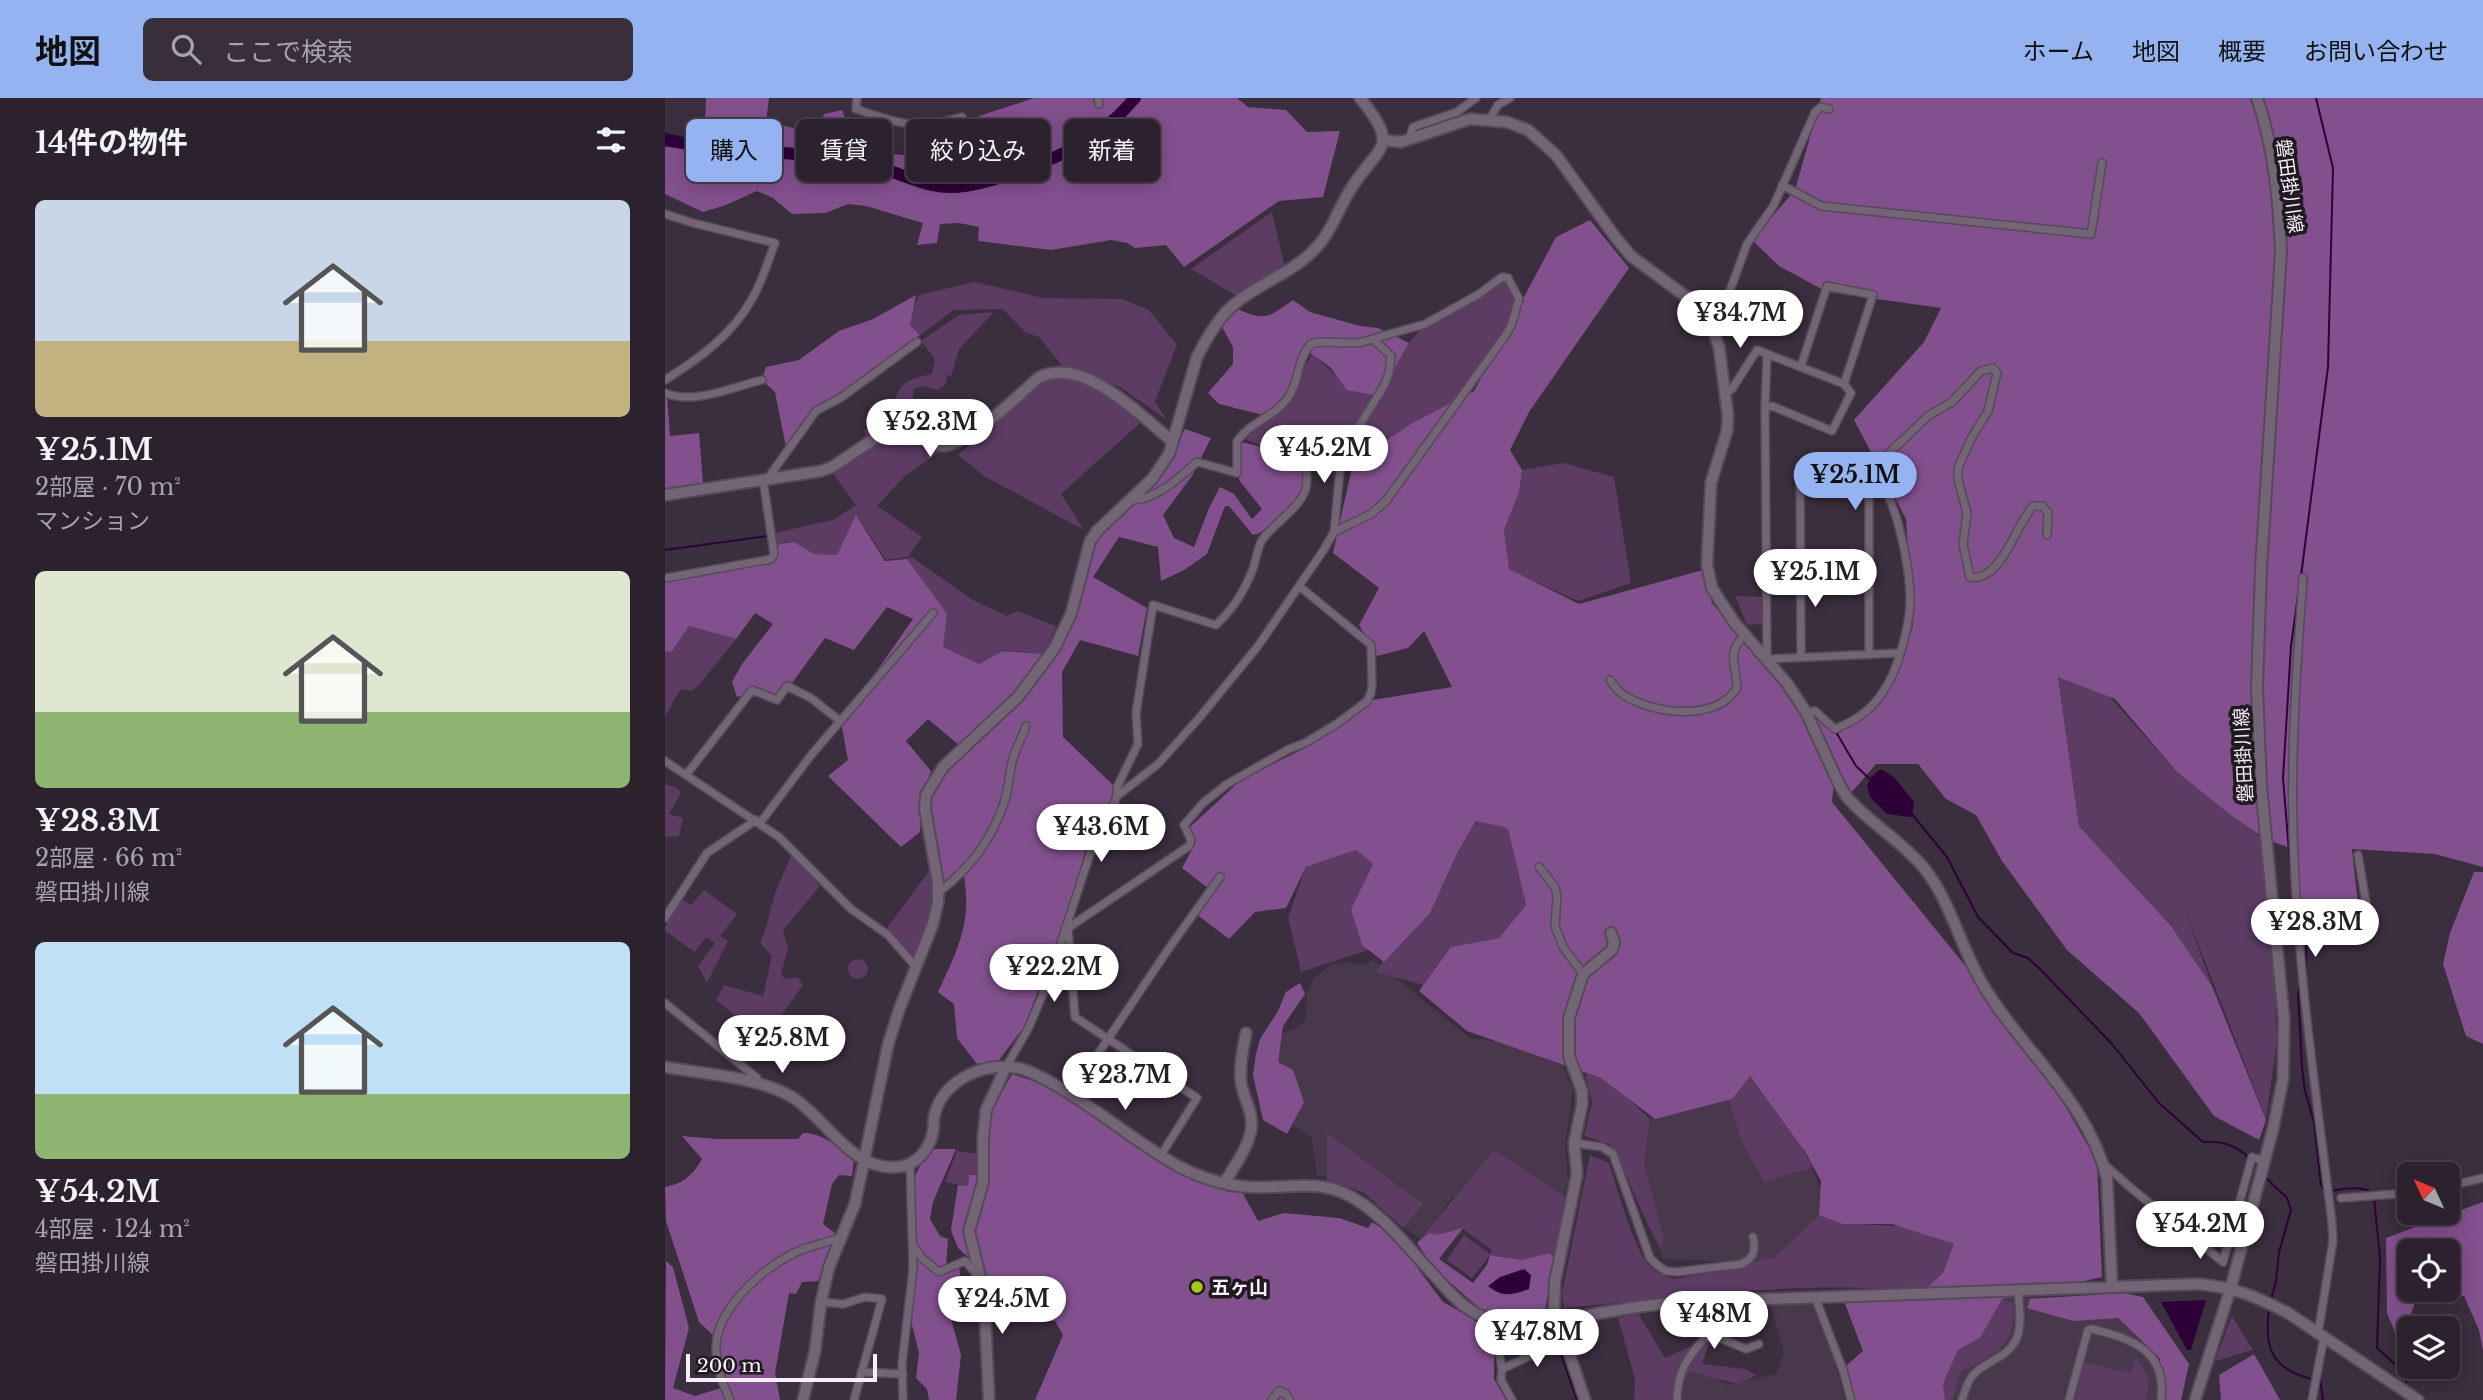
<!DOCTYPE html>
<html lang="ja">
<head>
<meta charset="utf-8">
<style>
  body { margin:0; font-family:"Libre Baskerville","Noto Sans JP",serif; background:#382f3a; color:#f1f3f6; height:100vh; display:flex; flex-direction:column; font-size:26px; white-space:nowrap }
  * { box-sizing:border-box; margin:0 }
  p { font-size:23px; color:#a6a4aa }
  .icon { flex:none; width:38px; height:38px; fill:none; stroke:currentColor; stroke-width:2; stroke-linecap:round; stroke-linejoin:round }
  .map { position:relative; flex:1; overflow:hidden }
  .details { display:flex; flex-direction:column; background:#2c222e; width:665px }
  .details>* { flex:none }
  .banner { position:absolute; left:21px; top:21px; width:665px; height:63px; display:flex; gap:14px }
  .needle { width:46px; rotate:314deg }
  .tools { position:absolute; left:1732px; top:1064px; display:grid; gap:14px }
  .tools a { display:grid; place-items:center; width:63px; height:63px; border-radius:10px; background:#2c222e; box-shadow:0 4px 18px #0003,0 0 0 2px #483f4a; font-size:35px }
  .scale { position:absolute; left:21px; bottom:18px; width:191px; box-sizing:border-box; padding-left:7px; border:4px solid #f7eef8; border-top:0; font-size:19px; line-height:24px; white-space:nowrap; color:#f7eef8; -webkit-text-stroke:5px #1f1920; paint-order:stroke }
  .price { position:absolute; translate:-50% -60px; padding:0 16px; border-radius:24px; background:#fff; color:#222; font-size:23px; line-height:46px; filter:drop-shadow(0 2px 4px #0008) }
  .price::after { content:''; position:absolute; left:50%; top:42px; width:21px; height:16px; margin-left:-10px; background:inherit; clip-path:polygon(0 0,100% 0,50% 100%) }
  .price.active { background:#95b2f1; color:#111 }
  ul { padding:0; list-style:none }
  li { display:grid; align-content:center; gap:14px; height:371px; padding:0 35px }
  li span { display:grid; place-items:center; height:217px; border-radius:10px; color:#555 }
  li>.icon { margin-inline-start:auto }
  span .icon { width:126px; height:126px; fill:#fffc; stroke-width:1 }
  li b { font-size:30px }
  h2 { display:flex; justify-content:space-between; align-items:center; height:84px; padding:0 35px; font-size:30px }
  .tag { padding:0 24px; border-radius:10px; background:#2c222e; box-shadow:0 4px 18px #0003,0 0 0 2px #483f4a; font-size:24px; line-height:63px }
  .tag.active { background:#95b2f1; color:#111 }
  header { display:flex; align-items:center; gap:42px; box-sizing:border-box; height:98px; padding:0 35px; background:#95b2f1; color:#111 }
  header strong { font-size:33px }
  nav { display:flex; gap:38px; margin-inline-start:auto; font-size:24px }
  .search { width:490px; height:63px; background:#382f3a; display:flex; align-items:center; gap:18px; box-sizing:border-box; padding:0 24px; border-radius:10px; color:#a6a4aa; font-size:26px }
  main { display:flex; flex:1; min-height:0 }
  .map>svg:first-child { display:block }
  .built { fill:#49384c }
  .green { fill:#5c3c63 }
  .forest { fill:#83508e; fill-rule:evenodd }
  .water { fill:#2d0037 }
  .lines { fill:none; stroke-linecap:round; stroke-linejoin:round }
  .stream { stroke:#2d0037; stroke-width:2 }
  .river { stroke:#2d0037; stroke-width:12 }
  .street-casing { stroke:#554a58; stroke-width:10 }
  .secondary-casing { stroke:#554a58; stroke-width:14 }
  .street { stroke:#736476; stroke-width:7 }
  .secondary { stroke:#736476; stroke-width:10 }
  .poi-dot { fill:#a9c71a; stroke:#1f1920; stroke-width:2.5 }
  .labels { text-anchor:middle; stroke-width:7; stroke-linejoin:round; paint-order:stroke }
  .street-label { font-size:19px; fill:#f7eef8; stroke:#1f1920 }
  .poi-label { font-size:19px; font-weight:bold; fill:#f7eef8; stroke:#1f1920; text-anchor:start }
</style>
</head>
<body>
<header>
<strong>地図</strong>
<div class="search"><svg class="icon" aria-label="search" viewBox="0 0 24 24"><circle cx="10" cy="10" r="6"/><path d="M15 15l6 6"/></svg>ここで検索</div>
<nav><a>ホーム</a><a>地図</a><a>概要</a><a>お問い合わせ</a></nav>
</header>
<main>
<section class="details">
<h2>14件の物件<svg class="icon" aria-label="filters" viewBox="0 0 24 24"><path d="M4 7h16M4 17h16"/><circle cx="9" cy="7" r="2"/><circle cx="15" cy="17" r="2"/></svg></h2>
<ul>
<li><span style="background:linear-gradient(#c9d6e8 65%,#c2b280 0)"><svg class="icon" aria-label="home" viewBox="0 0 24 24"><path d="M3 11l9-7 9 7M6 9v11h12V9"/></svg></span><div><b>¥25.1M</b><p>2部屋 · 70 m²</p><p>マンション</p></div></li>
<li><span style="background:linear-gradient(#dfe7d0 65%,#8fb573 0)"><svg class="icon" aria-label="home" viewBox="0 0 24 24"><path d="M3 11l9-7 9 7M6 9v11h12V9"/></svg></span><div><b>¥28.3M</b><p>2部屋 · 66 m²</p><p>磐田掛川線</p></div></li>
<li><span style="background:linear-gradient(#bfe0f5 70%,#8fb573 0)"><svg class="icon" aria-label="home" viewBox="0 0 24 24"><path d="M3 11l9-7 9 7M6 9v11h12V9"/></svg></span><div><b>¥54.2M</b><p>4部屋 · 124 m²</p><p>磐田掛川線</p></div></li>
</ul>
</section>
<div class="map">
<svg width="1818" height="1302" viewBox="0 0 1818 1302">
  <rect width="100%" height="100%" fill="#3b2e3e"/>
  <path class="built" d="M708,862L805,940L891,952L908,991L900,1047L903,1082L897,1104L835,1131L788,1098L756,1142L694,1090L663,1079L652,1078L647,1040L622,1023L599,958L611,938L635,928L641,921L642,895L649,880L665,867L682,864L699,867Z
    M1105,981L1192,1169L998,1161L960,1029Z
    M1457,1198L1516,1288L1514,1302H1269L1332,1200Z
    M1147,1202L1165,1247L1180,1302H1012L1024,1268L1063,1287L1111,1276L1119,1255L1105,1206Z"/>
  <path class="green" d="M607,114L620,170L596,181L572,198L526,171Z
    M837,179L854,201L840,238L798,298L694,361L682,346L640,352L639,374L624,360L578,340L616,308L647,256L689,293L712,298L744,245L760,226Z
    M310,184L378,200L457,201L484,212L512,247L490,303L501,321L455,289L398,269L374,239L360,234L338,211L289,212L255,237L245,227L246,215L254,197Z
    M329,214L294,251L286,279L283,276L280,287L272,292L257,288L248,291V307L234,326L222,328L201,340L199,332C205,328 213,323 218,318C241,294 224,284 267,276L270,261L256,243L294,217Z
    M402,279L438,294L475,325L396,396L419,432L319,378L293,357L382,280Z
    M234,334L275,354L241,377L212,408L257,439L243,459L221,462L192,418L172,457L149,456L129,444L111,447L110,435L168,422L191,407L167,374L225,335Z
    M899,365L949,379L966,485L913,503L844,472L839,432L854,394L857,372Z
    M247,459L306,501L342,518L352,513L391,528L380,556L338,552L314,566L277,551L282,516L239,461Z
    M1070,498L1098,499V526L1082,527Z
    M24,528L71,541L34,587L26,593L16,591L0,618V554L5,553Z
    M1393,578L1445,599L1511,673L1603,745L1612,942L1601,1021L1519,809L1547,888L1506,828L1414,728Z
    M0,686L12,690L16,695L4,716L18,720L14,738L0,739Z
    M812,723L844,730L861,807L834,840L786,849L759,887L711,874Z
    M691,752L708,766L686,811L703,852L636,874L623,819L641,769Z
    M127,755L155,788L118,832L123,851L116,876L120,881L132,879L138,887L115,919L92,917L81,926L51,902L59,887L98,898L107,858L95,845C103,829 104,813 110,796C115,782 122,769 127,755Z
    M267,769C269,810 262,829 249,867L219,834Z
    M39,792L72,816L55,838L63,843L42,885L33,868L50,845L41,839L30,854L0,833V829L17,801L26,807Z
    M183 871a10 10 0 1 1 20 0a10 10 0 1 1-20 0Z
    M920,975L943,982L985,1021L979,1065L999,1142L996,1152C976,1117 965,1079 944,1046L919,1038L927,1004Z
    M1085,978L1136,1048L1148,1069L1100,1084C1082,1058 1072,1033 1064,1002Z
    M662,1035L758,1106L738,1130L698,1094L662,1082Z
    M829,1052L904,1101L889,1159L884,1155L856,1162L825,1157L807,1180L782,1162L799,1137L825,1156L827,1152L798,1131L752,1145Z
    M292,1053L313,1056L311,1077L304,1078L303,1088L280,1084Z
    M925,1057L944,1065C952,1089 969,1154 986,1169C994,1176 1001,1179 1011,1181L1110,1159L1154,1117L1189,1126L1234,1128L1289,1146L1283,1175L1260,1195C1146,1180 1014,1200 899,1210L897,1195Z
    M1337,1201L1348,1205C1351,1251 1331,1255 1296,1274L1287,1302H1280L1278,1286L1293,1252L1315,1240Z
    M973,1215L1000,1260L1046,1239L1037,1266L1080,1271L1091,1277L1075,1286L1047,1280L1024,1273L1012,1302H969L970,1281L953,1220Z
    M1567,1218L1588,1252L1550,1263Z
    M1470,1259C1485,1276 1485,1281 1481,1302H1410L1419,1264L1466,1275Z"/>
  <path class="forest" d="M41,0H104L101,24L151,35L159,16L177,12L187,38L228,56L307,65L305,21L369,0H572L583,9L621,12L642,34L675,33L658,99L614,103L519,169L501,147L470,150L462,145L446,142L386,152L313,143L314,129L294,125L275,126L272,145L252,147L258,125L201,108L183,106L160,115L127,116L108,100L92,93L61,107L38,114L0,96V49L39,52Z
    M1156,0H1818V769L1770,756L1687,751L1694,816L1639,819L1629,751L1602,742L1567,718L1511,673L1450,601L1393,579L1414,728L1506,828L1547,888L1601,1022L1594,1042L1549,1018L1474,915L1402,852L1337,763L1311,717L1281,701L1253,666H1211L1186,695L1144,617L1158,621L1170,635L1197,621L1222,595L1240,554L1248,527L1241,421L1189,322L1259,244L1276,210L1162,194L1114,168L1087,142L1130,92Z
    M925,122L964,170L864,314L845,352L857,372L854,394L839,432L844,471L914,506L1038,472L1047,505L1104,567L1125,595L1169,683L1167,704L1307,876L1348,937L1394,997L1432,1064L1437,1179L1337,1201L1315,1240L1293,1252L1278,1286L1280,1302H1190L1181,1268L1198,1253L1177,1198L1252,1199L1278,1175L1289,1146L1227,1126H1178L1154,1117L1156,1083L1141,1055L1085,978L1067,1001L990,1021L936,980L802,933L754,893L786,849L834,840L861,807L843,730L811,723L792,755L765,815L719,864L697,847L686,811L708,766L691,752L641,769L621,810L590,814L564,841L531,816L548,794L517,770L530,746L525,729L576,682L642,649L708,602L787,589L759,533L743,550L712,558L694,527L714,490L668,455L688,365L746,326L809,293L891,139Z
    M251,197L245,227L255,237L177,295L149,309L121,349L110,294L97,282L101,269L134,262L174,233L208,221Z
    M628,202L645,214L695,228L713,230L744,245L713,298L682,292L666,270L641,252L616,308L602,318L554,306L543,295L568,266V249L556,227L572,211C602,223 602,220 628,202Z
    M0,295L2,296L5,338L34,335L38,385L0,391Z
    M520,331L546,340L527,378L498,417L509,440L529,449L544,410L555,389L569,396L587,421L597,411L574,382L576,344L616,354L639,374C639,379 639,387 637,391C631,406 602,436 588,437L564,408H560L542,456L519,472L496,483L493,449L454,439L428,479L482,510L473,558L415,542L397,574L398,639L448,687L446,703L424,739L403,815L359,929L334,962L312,966L292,940L289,906L273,894C292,854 307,824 299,779L277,789L264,710L268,691L281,672L366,593L405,529L428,446L498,376Z
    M191,417L220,463L242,461L282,516L278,549L314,566L337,553L380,556L357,587L294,647L263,621L241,643L266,673L258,695L255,734L236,749L163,678L183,662L176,624L248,521L222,509L189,552L160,540L124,589L109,601L91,594L72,599L67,584L77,566L108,526L90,515L71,541L24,528L7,553L0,554V480L106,461L111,447L129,444L149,456L172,457Z
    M1809,774H1818V946L1801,938L1778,866L1785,835Z
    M635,885L640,896L618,928L613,964L628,972L639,1004L622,1036L598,1022L588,977L591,956L595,941L613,913L621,894Z
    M347,976L382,988L407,1002L512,1073L564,1094H577L593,1123L619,1115L674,1120L703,1130L707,1124L716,1130L745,1160L778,1204L808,1221L817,1230L829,1254V1281L841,1302H370L398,1237L390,1223H328L311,1166L293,1150L286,1132L293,1087L303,1088L304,1077H311L318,1057L329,1008Z
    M138,1035C155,1034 177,1050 189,1062L187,1078L174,1077L167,1086L158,1126L170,1135L153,1183L137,1184L131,1196L124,1195L110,1275L115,1302H0L1,1163L8,1169L24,1230L8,1290L30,1298L56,1290L47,1252L50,1239L34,1224L1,1123L0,1089C19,1085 27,1078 37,1061L17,1038L52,1041H133Z
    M266,1051H291L268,1104L265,1121L275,1138L283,1141L281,1168L294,1169L295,1176L286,1221L296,1257L291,1302H264L262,1291L251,1280L254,1255L246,1223L252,1148L249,1081L257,1063Z
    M1818,1104V1253L1814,1232L1799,1198L1752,1199L1735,1246L1722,1215L1721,1140ZM1745,1153H1783V1192H1745Z
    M798,1130L774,1161L808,1185L822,1167L825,1157L856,1162L884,1155L889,1159L880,1213L852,1221L815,1211L769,1170L752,1145L764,1135L773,1137Z
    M1459,1195L1478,1199L1524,1266L1516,1302H1493L1495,1260L1453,1220L1408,1223L1362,1210L1365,1201Z
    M1589,1256L1615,1302H1556L1554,1277Z"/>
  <path class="water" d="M1216,671L1229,679L1249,704L1247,719L1222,716L1205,699L1202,688L1206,679Z
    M859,1171L866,1177L864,1191C848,1197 838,1200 823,1188L835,1179Z
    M1541,1202L1526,1252H1522L1496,1204Z"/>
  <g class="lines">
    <path class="stream" d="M0,452L103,438
      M1636,478L1663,269L1668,70L1651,0
      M1171,634L1191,668L1207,683
      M1246,715L1282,759L1313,819L1348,855L1363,860L1376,872L1447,946L1494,1005L1538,1044C1556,1043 1569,1046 1583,1059
      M1628,802L1618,680L1626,548L1633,498
      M1637,823L1641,845V873
      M1635,889L1633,895L1637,969L1640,993L1649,1024L1656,1087L1660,1093
      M1600,1079L1622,1100L1626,1112L1614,1154L1611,1184L1606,1201
      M1666,1093C1678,1091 1697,1087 1707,1095
      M1709,1100L1715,1160L1712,1250L1743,1278L1739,1289
      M1604,1210C1599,1248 1605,1271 1647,1281
      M893,1247L912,1302
      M1653,1281H1655L1658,1302"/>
    <path class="river" d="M0,41C43,52 89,53 132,56C145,56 158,54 170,56C204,61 234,79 267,87C292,93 316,85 340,78C392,61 434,43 470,0"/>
    <defs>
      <path id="street" d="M192,0L191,11C235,26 250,32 297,19
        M433,0L434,6
        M824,22L833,7L845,0
        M744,41L748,29L792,14L811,0
        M1117,87L1156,108L1426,136L1437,65
        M0,116L28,125L110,145C103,163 97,184 87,201C67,237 35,260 0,282
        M1043,220L1063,198L1082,146L1109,107L1150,14L1156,9L1164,11
        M1102,256L1100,310L1102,561L1234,555
        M1136,268L1162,188L1208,197L1179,286
        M0,295C29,307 68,289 97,282
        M1060,296L1067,291L1092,252L1179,286L1186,295L1167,333L1107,308L1100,310
        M1217,362L1263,318L1287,304L1316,273L1328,270L1332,275L1323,313L1307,339L1293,370V382L1302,415L1298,446L1305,479C1336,485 1351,426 1368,408H1377L1383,415L1382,437
        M103,380L151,313L177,299L252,244
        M465,402C490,403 514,380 532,364L572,375V343C585,324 609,319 622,301C635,285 631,262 646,246L654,244L693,245L760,226L814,196L837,179L843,180L854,201L846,228L840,238L721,403L706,416L669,434
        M1102,464L1204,460
        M0,480L106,461L109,456L98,381
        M1638,480C1632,563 1626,646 1628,729C1631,862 1651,994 1667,1125L1668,1143L1653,1236
        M1204,556V369
        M1136,559L1135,368L1199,366C1230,383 1246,471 1245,505C1244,529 1233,572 1219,592C1207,612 1191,622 1170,631L1150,613L1141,614
        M945,582C949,588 954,594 960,598C990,616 1051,624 1072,590C1072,570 1060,554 1080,537
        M0,663L114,739L186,811L223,837L251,869
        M21,677L87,592L112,602L122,588L146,600L175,623
        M452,698L493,666L535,619L593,548L658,453L669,434L675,371L683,346L719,288L724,275L726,258L708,241
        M95,725L147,656L268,515
        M874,769L890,789L892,798L890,828L898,849L918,876
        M274,794C306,770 328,740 340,702C344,689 344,677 347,664C350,652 357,640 361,628
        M1632,819C1650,818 1691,823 1702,810L1693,757
        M0,820L42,755L91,722
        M401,828L403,830L410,919L532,1000L496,1057
        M403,830L524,748L526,742L519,727L538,705L562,686L624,651L640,645L673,625L702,603L706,595L707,587L706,547L634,488
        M0,905L92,980L91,986
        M341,969L364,929L383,884L429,744L446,714L452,698V689L473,646L471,615L488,507L551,527C570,509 580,492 589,468C591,460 593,449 597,442C609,425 632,413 640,393C646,378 635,363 649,353L683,346
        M406,996L502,853L555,779
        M909,1045L937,1049L948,1056L985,1160L992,1167L1001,1173L1012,1174L1076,1166C1089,1160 1091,1153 1088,1139
        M1438,1065L1467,1091L1558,1164L1587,1059L1599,1063
        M1783,1088L1818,1080
        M1676,1100L1745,1095
        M248,1147L257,1160L274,1174L300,1163L313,1178
        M1150,1199L1178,1272L1186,1302
        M156,1204L178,1206L200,1199L217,1201L189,1302
        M822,1220L824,1232L833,1248L837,1271
        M196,1274L238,1276
        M65,1302C58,1287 51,1267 51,1250C51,1210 101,1166 136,1152C149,1147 163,1144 177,1139
        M238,1302L237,1266L248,1171L245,1066
        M607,1302L614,1293L620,1295L625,1302
        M847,1302L836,1282L837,1271L869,1256L885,1234
        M1012,1302C1012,1275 1022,1259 1040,1240H1055L1081,1251L1094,1246
        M1297,1302C1300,1293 1302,1284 1308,1277C1323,1261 1345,1260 1353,1237C1357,1223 1354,1207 1353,1193
        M1404,1302L1423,1232L1427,1231C1467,1241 1502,1252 1496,1302
        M1647,1302L1659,1239"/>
      <path id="secondary" d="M718,42L736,44L805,21L842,24L863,32L891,57L951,140L966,158L1031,206L1043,220L1054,249L1063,318L1062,333L1046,385L1042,467L1047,490L1069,524L1121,584L1141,614L1173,684L1181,698C1204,725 1237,743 1259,770C1286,804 1295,848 1317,885C1356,952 1423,1002 1442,1081L1447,1189
        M0,397L156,373L167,369L221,333C253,326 253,347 276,348C300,350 355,296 373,280C417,256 476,318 508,344
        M0,969C39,976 93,979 127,999C161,1020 187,1074 233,1069C252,1067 265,1051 268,1033C269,1027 268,1021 270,1015C280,980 323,962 357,971C370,975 382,982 394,989C435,1013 472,1045 513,1068C536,1080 561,1088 587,1089C619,1091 650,1081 681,1096C716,1113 742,1149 768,1176C781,1190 794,1207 812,1216C852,1237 905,1220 947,1213C970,1209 994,1206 1017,1204L1534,1186C1571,1190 1590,1198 1623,1215L1753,1302
        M559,1085C569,1069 583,1050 586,1032C589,1014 578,1000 576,984C574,968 578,950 581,935
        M138,1302L150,1253L156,1204L164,1169L190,1106L223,947L234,912L268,826L273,804V785L260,711L261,697L278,669L353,599L389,551L406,516L425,443L432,433L487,381L504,356L532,259C540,243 550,226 561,214C586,188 623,178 648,153C667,135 673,110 687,89C716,45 735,50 695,0
        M324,1302L319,1195L304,1133L318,1084V1040L321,1012L341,969
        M920,1302L889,1210L890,1183L912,1076L909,1045L917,1007V993L904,958V920L918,876L947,852L949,844L946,835
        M1530,1302L1566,1189L1608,1031L1618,981L1619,921L1596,688L1592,589L1596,470L1616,154C1614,103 1609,49 1592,0"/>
    </defs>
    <use href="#street" class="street-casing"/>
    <use href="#secondary" class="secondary-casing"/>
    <use href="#street" class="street"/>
    <use href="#secondary" class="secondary"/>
  </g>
  <circle class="poi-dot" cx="532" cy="1189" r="7"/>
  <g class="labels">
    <g class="street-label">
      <text transform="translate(1625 88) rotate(82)" y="7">磐田掛川線</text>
      <text transform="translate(1578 657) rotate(-93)" y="7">磐田掛川線</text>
    </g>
    <g class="poi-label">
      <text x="546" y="1196">五ヶ山</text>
    </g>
  </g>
</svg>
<div class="tools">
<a><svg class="needle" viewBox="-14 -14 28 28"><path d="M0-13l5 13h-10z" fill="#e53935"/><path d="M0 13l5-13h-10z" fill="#a6a4aa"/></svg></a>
<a><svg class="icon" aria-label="locate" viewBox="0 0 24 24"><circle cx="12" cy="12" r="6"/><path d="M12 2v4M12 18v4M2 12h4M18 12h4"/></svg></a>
<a><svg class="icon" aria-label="layers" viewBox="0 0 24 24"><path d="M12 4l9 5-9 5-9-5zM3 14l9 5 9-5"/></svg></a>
</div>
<div class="scale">200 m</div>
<b class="price" style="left:1075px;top:252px">¥34.7M</b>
<b class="price" style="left:265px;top:361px">¥52.3M</b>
<b class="price" style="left:659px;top:387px">¥45.2M</b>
<b class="price active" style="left:1190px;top:414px">¥25.1M</b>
<b class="price" style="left:1150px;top:511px">¥25.1M</b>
<b class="price" style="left:436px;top:766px">¥43.6M</b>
<b class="price" style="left:1650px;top:861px">¥28.3M</b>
<b class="price" style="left:389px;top:906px">¥22.2M</b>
<b class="price" style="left:117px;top:977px">¥25.8M</b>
<b class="price" style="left:460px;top:1014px">¥23.7M</b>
<b class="price" style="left:1535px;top:1163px">¥54.2M</b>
<b class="price" style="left:337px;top:1238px">¥24.5M</b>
<b class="price" style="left:1049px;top:1253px">¥48M</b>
<b class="price" style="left:872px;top:1271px">¥47.8M</b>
<div class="banner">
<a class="tag active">購入</a>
<a class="tag">賃貸</a>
<a class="tag">絞り込み</a>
<a class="tag">新着</a>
</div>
</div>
</main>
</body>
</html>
